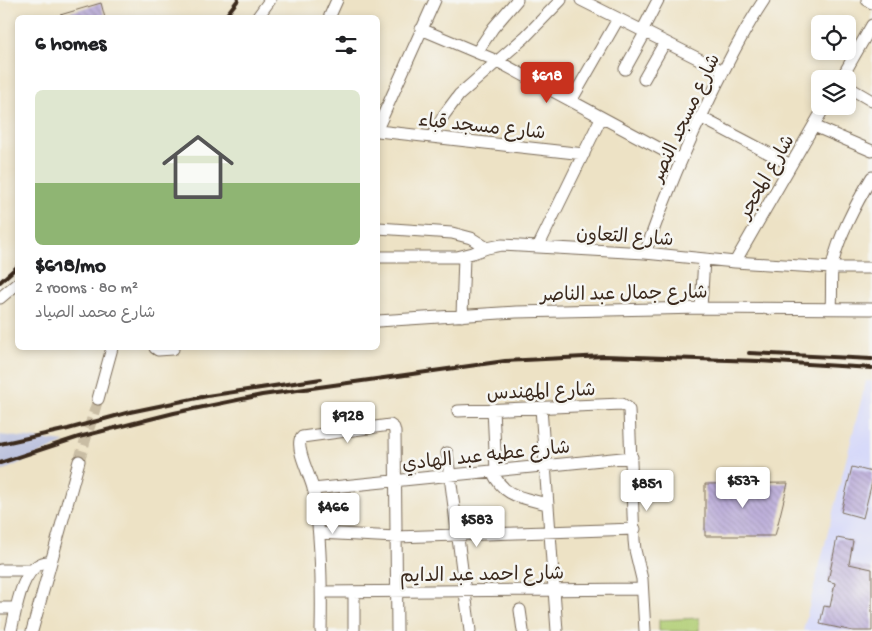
<!DOCTYPE html>
<html lang="en">
<head>
<meta charset="utf-8">
<style>
  body { margin:0; font-family:"Gochi Hand","Playpen Sans Arabic",sans-serif; background:#f2f2f2; color:#202124; height:100vh; display:flex; flex-direction:column; font-size:19px; white-space:nowrap }
  * { box-sizing:border-box; margin:0 }
  p { font-size:16px; color:#757577 }
  .icon { flex:none; width:28px; height:28px; fill:none; stroke:currentColor; stroke-width:2; stroke-linecap:round; stroke-linejoin:round }
  .map { position:relative; flex:1; overflow:hidden }
  .panel { position:absolute; left:15px; top:15px; width:365px; height:335px; display:flex; flex-direction:column; background:#fff; border-radius:8px; box-shadow:0 2px 8px #0003 }
  .panel>* { flex:none }
  .tools { position:absolute; left:811px; top:15px; display:grid; gap:10px }
  .tools a { display:grid; place-items:center; width:45px; height:45px; border-radius:8px; background:#fff; box-shadow:0 2px 8px #0003; font-size:25px }
  .price { position:absolute; translate:-50% -42px; padding:0 11px; border-radius:5px; background:#fff; color:#222; font-size:16px; line-height:32px; filter:drop-shadow(0 1px 2px #0008) }
  .price::after { content:''; position:absolute; left:50%; top:30px; width:15px; height:11px; margin-left:-8px; background:inherit; clip-path:polygon(0 0,100% 0,50% 100%) }
  .price.active { background:#c8321e; color:#fff }
  ul { padding:0; list-style:none }
  li { display:grid; align-content:center; gap:10px; height:265px; padding:0 20px }
  li+li { border-top:1px solid #e0e0e0 }
  li span { display:grid; place-items:center; height:155px; border-radius:8px; color:#555 }
  li>.icon { margin-inline-start:auto }
  span .icon { width:90px; height:90px; fill:#fffc; stroke-width:1 }
  li b { font-size:21px }
  h2 { display:flex; justify-content:space-between; align-items:center; height:60px; padding:0 20px; font-size:21px }
  .map>svg:first-child { display:block }
  .built { fill:#d5d8f9 }
  .railway { fill:#bdc3de }
  .green { fill:#b1ce74; stroke:#767c49 }
  .building { fill:url(#building-back-hatch) }
  .lines { fill:none; stroke-linecap:round; stroke-linejoin:round }
  .minor-tunnel { stroke:#c9bda4; stroke-width:11; stroke-dasharray:11 5.5; stroke-linecap:butt }
  .minor-casing { stroke:#796a58; stroke-width:13 }
  .minor { stroke:#fff; stroke-width:11 }
  .rail { stroke:#3b2a1e; stroke-width:4 }
  .labels { text-anchor:middle; stroke-width:5; stroke-linejoin:round; paint-order:stroke }
  .street-label { font-size:19px; fill:#3b2a1e; stroke:#f6f6f2 }
</style>
</head>
<body>
<div class="map">
<svg width="872" height="631" viewBox="0 0 872 631">
  <defs>
    <pattern id="building-back-hatch" width="6" height="6" patternUnits="userSpaceOnUse" patternTransform="scale(1.25)"><rect width="6" height="6" fill="#b5a5d7"/><path d="M-1 5l2 2M0 0l6 6M5-1l2 2" fill="none" stroke="#9487ae"/></pattern>
  </defs>
  <rect width="100%" height="100%" fill="#f6f6f2"/>
  <filter id="ink" filterUnits="userSpaceOnUse"><feTurbulence type="fractalNoise" baseFrequency=".02" numOctaves="2"/><feDisplacementMap in="SourceGraphic" scale="10" xChannelSelector="R" yChannelSelector="G"/><feConvolveMatrix kernelMatrix="1 2 1 2 8 2 1 2 1" color-interpolation-filters="sRGB"/></filter>
  <filter id="wash" filterUnits="userSpaceOnUse"><feTurbulence type="fractalNoise" baseFrequency=".0096" numOctaves="4" result="noise"/><feDisplacementMap in="SourceGraphic" scale="20" xChannelSelector="R" yChannelSelector="G"/><feGaussianBlur stdDeviation="1.12" result="paint"/><feColorMatrix in="noise" values="0 0 0 0 0 0 0 0 0 0 0 0 0 0 0 0 0 1.4 0 .05"/><feComposite in="paint" operator="in"/></filter>
  <g filter="url(#wash)">
    <rect width="100%" height="100%" fill="#ede2c5"/>
    <path class="built" d="M866,381H872V631H803Z"/>
    <path class="railway" d="M0,435L65,442L0,472Z"/>
    <path class="green" d="M699,618V631H659V620Z"/>
    <g id="blocks">
      <path class="building" d="M101,3L105,18H60V15Z
        M852,467L872,472V482L863,518L841,512Z
        M788,483L775,536H705V484Z
        M837,538L853,541L849,564L872,569V631H853L820,624L824,606L830,607L835,583L828,581Z"/>
    </g>
  </g>
  <g filter="url(#ink)">
    <use href="#blocks" fill-opacity="0" stroke="#796a58" stroke-width="1"/>
    <g class="lines">
      <path class="minor-tunnel" d="M79,461L98,399"/>
      <defs>
        <path id="minor" d="M581,0L723,71
          M867,0L872,3
          M257,18L270,0
          M329,18L337,0
          M421,29L497,61L681,160
          M642,31L658,0
          M477,52L493,28L517,0
          M625,69L645,33
          M644,79L665,42
          M841,79L872,25
          M848,87L872,101
          M571,101L618,19
          M700,117L791,165
          M814,126L872,151
          M378,127L435,0
          M378,131L584,154
          M432,137L444,115L459,95L525,37L561,0
          M378,228L452,233L471,238L487,248
          M538,247L601,118
          M645,253C664,199 686,146 712,94C728,62 744,30 764,0
          M378,257H457L473,253L487,248L502,245L645,253L735,262L832,268H872
          M735,262L825,106
          M0,298L18,283
          M701,308L704,259
          M831,308C832,295 831,282 832,269C835,242 858,200 872,177
          M462,316L464,256
          M378,321L516,312L701,308L872,309
          M155,348L158,350L173,349
          M98,399L112,348
          M541,408L557,631
          M493,409L496,471
          M458,411L622,404L627,407L629,410L634,540L635,550L642,579L645,631
          M447,453L470,631
          M492,471C504,498 522,497 547,504
          M313,489L632,457
          M319,533L396,537L635,529
          M0,570H31
          M322,592L642,589
          M354,592V631
          M0,608H17
          M520,610L523,631
          M11,631C16,611 20,574 40,564C43,562 48,562 51,561
          M32,631L79,461
          M321,631C322,584 321,538 314,492C311,477 297,453 300,440L302,437L390,425L394,428L395,432L397,631"/>
      </defs>
      <use href="#minor" class="minor-casing"/>
      <use href="#minor" class="minor"/>
      <path class="rail" d="M224,18L238,0
        M0,282L18,266
        M749,353L872,359
        M0,444L68,429L130,412L207,396L321,379
        M0,463L79,437L174,413L262,395L505,361L604,356L759,361L872,368"/>
    </g>
  </g>
  <g class="labels">
    <g class="street-label">
      <text transform="translate(684 117) rotate(-65)" y="7">شارع مسجد النصر</text>
      <text transform="translate(482 125) rotate(6)" y="7">شارع مسجد قباء</text>
      <text transform="translate(765 176) rotate(-60)" y="7">شارع المحجر</text>
      <text transform="translate(625 235) rotate(4)" y="7">شارع التعاون</text>
      <text transform="translate(624 292) rotate(-1)" y="7">شارع جمال عبد الناصر</text>
      <text transform="translate(541 390) rotate(-2)" y="7">شارع المهندس</text>
      <text transform="translate(486 454) rotate(-6)" y="7">شارع عطيه عبد الهادي</text>
      <text transform="translate(482 573) rotate(-1)" y="7">شارع احمد عبد الدايم</text>
    </g>
  </g>
</svg>
<div class="tools">
<a><svg class="icon" aria-label="locate" viewBox="0 0 24 24"><circle cx="12" cy="12" r="6"/><path d="M12 2v4M12 18v4M2 12h4M18 12h4"/></svg></a>
<a><svg class="icon" aria-label="layers" viewBox="0 0 24 24"><path d="M12 4l9 5-9 5-9-5zM3 14l9 5 9-5"/></svg></a>
</div>
<b class="price active" style="left:547px;top:104px">$618</b>
<b class="price" style="left:348px;top:444px">$928</b>
<b class="price" style="left:743px;top:509px">$537</b>
<b class="price" style="left:647px;top:512px">$851</b>
<b class="price" style="left:333px;top:535px">$466</b>
<b class="price" style="left:477px;top:548px">$583</b>
<section class="panel">
<h2>6 homes<svg class="icon" aria-label="filters" viewBox="0 0 24 24"><path d="M4 7h16M4 17h16"/><circle cx="9" cy="7" r="2"/><circle cx="15" cy="17" r="2"/></svg></h2>
<ul>
<li><span style="background:linear-gradient(#dfe7d0 60%,#8fb573 0)"><svg class="icon" aria-label="home" viewBox="0 0 24 24"><path d="M3 11l9-7 9 7M6 9v11h12V9"/></svg></span><div><b>$618/mo</b><p>2 rooms · 80 m²</p><p>شارع محمد الصياد</p></div></li>
</ul>
</section>
</div>
</body>
</html>
